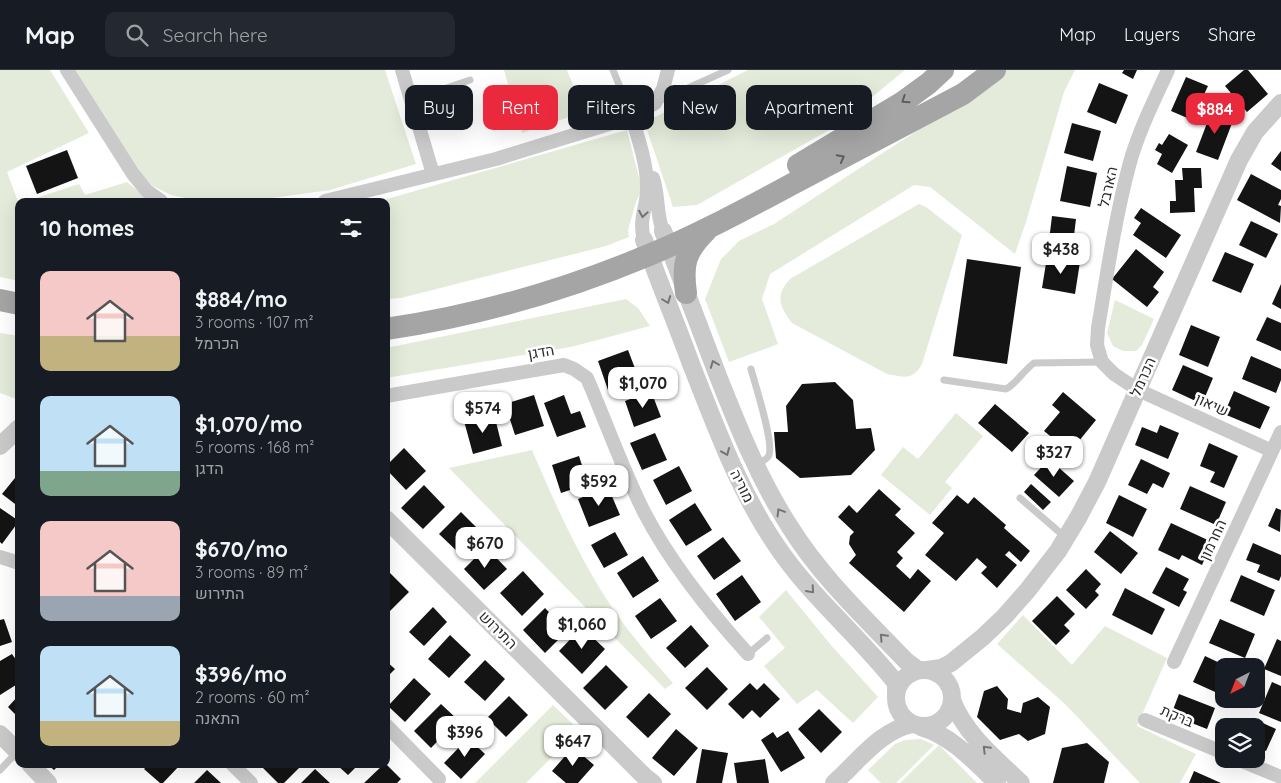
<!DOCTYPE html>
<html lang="en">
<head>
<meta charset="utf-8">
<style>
  body { margin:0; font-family:Quicksand,Heebo,sans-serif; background:#242831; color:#f1f3f6; height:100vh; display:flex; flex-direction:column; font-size:19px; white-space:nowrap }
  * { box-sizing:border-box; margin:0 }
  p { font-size:16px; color:#9ea1a6 }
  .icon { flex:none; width:28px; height:28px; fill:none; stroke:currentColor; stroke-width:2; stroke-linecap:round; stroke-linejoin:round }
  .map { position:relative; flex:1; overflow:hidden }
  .side { position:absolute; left:15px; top:128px; width:375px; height:570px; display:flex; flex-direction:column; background:#171b24; border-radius:10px; box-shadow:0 5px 20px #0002 }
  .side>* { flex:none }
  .hud { position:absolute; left:405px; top:15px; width:475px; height:45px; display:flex; gap:10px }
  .needle { width:32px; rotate:222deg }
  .tools { position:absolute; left:1215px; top:588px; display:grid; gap:10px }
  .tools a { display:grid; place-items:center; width:50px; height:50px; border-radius:10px; background:#171b24; box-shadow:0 5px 20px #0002; font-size:25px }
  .price { position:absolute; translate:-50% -42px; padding:0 11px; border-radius:10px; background:#fff; color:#222; font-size:16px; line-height:32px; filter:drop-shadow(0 1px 2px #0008) }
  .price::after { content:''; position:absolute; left:50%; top:30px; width:15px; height:11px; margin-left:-8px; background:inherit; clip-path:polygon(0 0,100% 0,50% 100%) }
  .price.on { background:#ea293d; color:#fff }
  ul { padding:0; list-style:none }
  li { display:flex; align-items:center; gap:15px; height:125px; padding:0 25px }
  li span { display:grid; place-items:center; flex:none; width:140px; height:100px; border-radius:10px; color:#555 }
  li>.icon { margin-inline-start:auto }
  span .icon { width:60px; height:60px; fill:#fffc; stroke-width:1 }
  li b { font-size:21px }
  h2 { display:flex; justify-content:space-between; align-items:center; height:60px; padding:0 25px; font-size:21px }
  .pill { padding:0 18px; border-radius:10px; background:#171b24; box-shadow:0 5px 20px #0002; font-size:18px; line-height:45px }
  .pill.on { background:#ea293d; color:#fff }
  header { display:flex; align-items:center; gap:30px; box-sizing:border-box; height:70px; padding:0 25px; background:#171b24; border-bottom:1px solid #363941 }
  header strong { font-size:24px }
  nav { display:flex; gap:28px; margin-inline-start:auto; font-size:18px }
  .search { width:350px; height:45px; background:#242831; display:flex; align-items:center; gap:12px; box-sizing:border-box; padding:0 18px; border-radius:10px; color:#9ea1a6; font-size:19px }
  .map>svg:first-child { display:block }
  .green { fill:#e4ebda }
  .building { fill:#141414 }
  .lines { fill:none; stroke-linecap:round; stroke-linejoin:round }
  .service { stroke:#cacaca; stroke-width:7 }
  .minor { stroke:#cacaca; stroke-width:14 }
  .tertiary { stroke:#cacaca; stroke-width:18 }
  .primary { stroke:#a5a5a5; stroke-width:22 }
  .oneway { stroke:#5d5d5d }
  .oneway2 { stroke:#747474 }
  .labels { text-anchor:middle; stroke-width:5; stroke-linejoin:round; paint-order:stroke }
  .street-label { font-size:15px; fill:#2d2d2d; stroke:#fff }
</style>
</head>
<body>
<header>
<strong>Map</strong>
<div class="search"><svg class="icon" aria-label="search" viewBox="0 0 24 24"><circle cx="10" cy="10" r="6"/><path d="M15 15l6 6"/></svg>Search here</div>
<nav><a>Map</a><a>Layers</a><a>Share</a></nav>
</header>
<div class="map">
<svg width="1281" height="713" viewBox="0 0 1281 713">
  <rect width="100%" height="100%" fill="#fff"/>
  <path class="green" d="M0,0H50L89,63L7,102L19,134V211L0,207Z
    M75,0H385L416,94L330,120L250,131H199L171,125L153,116L140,103Z
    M504,0H567L584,42L522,63Z
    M748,0H905L838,55L697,135L673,137L644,51L657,46Z
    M1001,0H1075L1064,22L1026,152L1015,184L930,117L914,115L770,204L762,229L778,274L729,292L705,229L721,189L739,171L774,154L961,32Z
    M627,60L642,119L636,132L628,160L629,167L606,176L401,228L386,229V131H380Z
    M127,112L150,131H27L79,114L85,125Z
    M919,134L926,137L962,165L922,294C912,311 905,307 887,304L792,253C779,236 775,225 790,209Z
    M626,229L638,238L650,256L571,277L386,308V278Z
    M1115,230L1154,249L1142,275L1136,281H1123L1113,276L1107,263Z
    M0,263L19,266V330L0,323Z
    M956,343L983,366L945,412L952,418L930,445L881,405L903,377L918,389Z
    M532,380C558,441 588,508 629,561C643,579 658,596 673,613L665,619L449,398Z
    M786,520L830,574L878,627L853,653L817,620L797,634L764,596L785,578L759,547Z
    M1023,545L1072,595L1105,556L1167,588L1137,656L1196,684L1180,713H1140L1065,634L997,574Z
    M553,635L579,660L526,713H475Z
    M921,669L934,675L896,713H881L868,700L895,674L905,670Z
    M939,675L977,713H900Z"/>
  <path class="building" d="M1124,0H1137L1133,9L1122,3Z
    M1244,0H1248L1268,24L1247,42L1225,16Z
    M1186,7L1208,16L1192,50L1171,41Z
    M1099,13L1128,25L1116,54L1087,42Z
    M1212,40L1234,48L1218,90L1196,82Z
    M1072,53L1101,61L1093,91L1064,83Z
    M1169,64L1188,75L1172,103L1157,94L1162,84L1155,80L1159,73L1162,75Z
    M67,80L78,108L37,124L26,96Z
    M1281,81V101L1271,94Z
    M1067,96L1097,103L1090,137L1060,131Z
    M1182,98H1201L1202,118H1194L1195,142L1170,143V131H1176L1175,110H1183Z
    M1251,104L1281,120V129L1278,135L1281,136L1280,153L1237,130Z
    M1141,138L1181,165L1166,188L1133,165L1141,153L1134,148Z
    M1052,146L1076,149L1072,182L1048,179Z
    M1251,151L1278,164L1266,188L1239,175Z
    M1136,179L1164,202L1153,217L1159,222L1147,237L1112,209Z
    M1225,182L1254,194L1241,223L1212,211Z
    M1047,187L1080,192L1075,224L1042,218Z
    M967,189L1021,197L1007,294L953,286Z
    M1281,214V239L1272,234Z
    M1267,247L1281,253V281L1256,270Z
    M1191,255L1220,267L1208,297L1179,285Z
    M628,280L639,309L608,320L598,291Z
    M1251,286L1281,299V310L1276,323L1242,309Z
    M1183,295L1213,308L1202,334L1172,320Z
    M835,312L853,330L856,359L871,358L875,380L851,405L800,408L776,388L774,362H788L786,336L802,314Z
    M651,321L661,347L634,357L625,331Z
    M1234,321L1270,337L1260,359L1224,344Z
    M1063,322L1096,350L1070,382L1044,361L1060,342L1052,335Z
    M534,325L544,356L515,365L505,334Z
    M564,325L571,344L580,341L586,357L557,367L544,333Z
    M995,334L1029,363L1012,382L978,353Z
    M494,344L502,376L473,384L464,351Z
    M1160,355L1179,363L1168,389L1135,375L1142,357L1157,363Z
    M655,363L667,390L642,400L630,373Z
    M1209,373L1238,386L1224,418L1210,412L1215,402L1200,396Z
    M404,378L426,401L406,420L386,399V396Z
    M579,386L588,414L561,423L552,395Z
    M1049,389L1074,411L1059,427L1034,405Z
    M1141,389L1170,403L1163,418L1153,413L1147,424L1128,415Z
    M679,396L692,421L666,435L653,410Z
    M19,403V437L2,424Z
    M1031,414L1051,432L1043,440L1024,422Z
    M424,415L445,437L423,459L401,438Z
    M1190,416L1226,432L1216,455L1180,439Z
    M608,417L620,445L589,457L578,429Z
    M879,419L901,439L895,445L915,463L897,482L903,488L896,496L910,509L918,499L931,511L904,542L849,493L856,485L849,474L850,466L854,462L838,447L849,435L857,443Z
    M957,425L968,434L974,427L1006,455L1004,458L1030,481L1021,492L1009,481L1005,485L1017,495L997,518L981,503L987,497L977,488L956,511L925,485L944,463L932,453Z
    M1119,425L1147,439L1133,467L1106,453Z
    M695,433L712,460L686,476L669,450Z
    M0,438L19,451L2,474L0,472Z
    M1276,438L1281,440L1280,462L1268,456Z
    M461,442L482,463L460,484L439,464Z
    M1171,453L1212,472L1202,495L1182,485L1179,490L1158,480Z
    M1110,461L1138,483L1121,504L1094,482Z
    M615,462L628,485L604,498L591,475Z
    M723,467L741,491L714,510L697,486Z
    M1253,473L1281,485V506L1279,511L1257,502L1260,495L1246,490Z
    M486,477L507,499L484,520L464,499Z
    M643,486L659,511L633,528L617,503Z
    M1166,497L1189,509L1183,520L1187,522L1179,537L1152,523Z
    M1086,499L1101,514L1095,521L1099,525L1086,539L1066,520Z
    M388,501L409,522L388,543L386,541V503Z
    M523,501L544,524L522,546L500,523Z
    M742,505L761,532L735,551L716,524Z
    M1241,505L1275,520L1264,546L1230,531Z
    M1125,518L1165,539L1152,565L1112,545Z
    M1057,526L1075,544L1064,555L1070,561L1056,575L1032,551Z
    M660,528L677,551L651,569L635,546Z
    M433,537L447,552L424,576L409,562Z
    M545,538L567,561L545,583L523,560Z
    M4,549L12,572L0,576V550Z
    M1220,549L1255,564L1245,588L1209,573Z
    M691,555L709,576L685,598L666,578Z
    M582,557L605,579L582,604L559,581Z
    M450,565L471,585L449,608L428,589Z
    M1277,569L1281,571V606L1264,599Z
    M12,584L19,594V599L16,601L19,606V613L0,625V591Z
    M1205,586L1224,595V626L1193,612Z
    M485,590L505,609L485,631L464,612Z
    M386,591L395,599L386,608Z
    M606,595L628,617L605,640L583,618Z
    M707,597L728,619L707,640L685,618Z
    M414,608L431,624L405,652L388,636Z
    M1272,612L1281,616V652L1259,643Z
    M750,613L757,620L764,613L780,629L760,648L752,640L743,649L728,634Z
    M997,616L1008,629L1007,639L1021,643L1023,633L1038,627L1050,637L1045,664L1028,671L1019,664L1000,670L977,647L984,621Z
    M649,623L671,644L648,668L626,647Z
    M1179,624L1215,638L1207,659L1171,645Z
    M19,625V648L8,637Z
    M509,626L528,645L506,667L487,648Z
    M441,634L458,650L431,678L414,661Z
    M819,639L842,662L821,683L798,659Z
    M1252,648L1276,659L1266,681L1256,676V656H1248Z
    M676,659L698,678L674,706L652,688Z
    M788,661L805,688L781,702L761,670L773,662L777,668Z
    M468,668L485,684L461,709L444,693Z
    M1087,673L1109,692L1104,713H1053L1062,678Z
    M573,677L594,695L578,713H566L552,701Z
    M702,679L728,683L722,713H696Z
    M765,689L769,713H737L734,693Z
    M47,694H60L54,700Z
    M149,694H181L163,713H160L144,699Z
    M266,694H296L300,697L284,713H278L262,697Z
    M336,694H359L348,705Z
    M384,694H386L401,709L397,713H364Z
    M315,699L330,713H301Z
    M207,700L221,713H194Z
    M1194,701L1221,713H1189Z"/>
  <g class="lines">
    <path class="service" d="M613,0L632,47
      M411,30L470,10
      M657,32L728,0
      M751,299C755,314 774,372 769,385C768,389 761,392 757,395
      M944,310L1006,319C1017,313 1023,301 1034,293L1102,292
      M1020,428L1065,467
      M748,584L767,568
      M0,700L17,682"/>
    <path class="minor" d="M67,0L133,104L147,121L161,131
      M402,0L433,104
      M1168,0C1154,31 1138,62 1129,96C1115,149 1107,204 1098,258L1097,275L1102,292L1114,304L1138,320L1272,381
      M632,47C638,69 647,93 647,116C648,137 638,147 644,170
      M653,108C659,125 656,144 663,161
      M325,131L496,89L632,47L655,33L663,19L668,0
      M386,326L564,295L574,299L587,308C606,352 622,398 644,442C671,494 709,541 748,584
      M0,487L19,493
      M1174,592L1281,362
      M1145,650L1224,683
      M386,655L439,709
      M1237,689L1281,707
      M232,694L251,713"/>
    <path class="tertiary" d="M663,161C682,210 700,258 718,306C739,359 759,409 790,457C821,507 865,548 906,591L918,600
      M644,170C659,212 676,253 691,294C717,360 741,427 783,485C816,531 861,568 896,613V626
      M0,376L19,358
      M386,449L644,706L653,713
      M896 628a28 28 0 1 1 56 0a28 28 0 1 1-56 0Z
      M927,600L941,598L951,593L983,567L1005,546L1027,521L1058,481L1078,448L1097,412L1239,90L1255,62L1281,33
      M952,630C965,664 995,688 1021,713
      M921,657C952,666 974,691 997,713
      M0,664L19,683
      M30,694L48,713
      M834,713C858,692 880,660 913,654"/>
    <path class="primary" d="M798,95L903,32L929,13L943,0
      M686,223C682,194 685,182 706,161
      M0,230L19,234
      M386,259C476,246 565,220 649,185C700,164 749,137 798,111C853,82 908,53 963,24L995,0"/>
  </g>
  <defs><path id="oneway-chevron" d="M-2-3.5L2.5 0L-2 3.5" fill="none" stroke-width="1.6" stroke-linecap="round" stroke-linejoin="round" transform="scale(1.25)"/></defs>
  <g class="oneway">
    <use href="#oneway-chevron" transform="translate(905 30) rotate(146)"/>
    <use href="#oneway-chevron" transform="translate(841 88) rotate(-28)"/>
  </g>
  <g class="oneway2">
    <use href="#oneway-chevron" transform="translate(643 144) rotate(100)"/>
    <use href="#oneway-chevron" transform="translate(667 230) rotate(69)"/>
    <use href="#oneway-chevron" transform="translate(714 294) rotate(-111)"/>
    <use href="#oneway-chevron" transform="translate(726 382) rotate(67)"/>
    <use href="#oneway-chevron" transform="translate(780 442) rotate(-121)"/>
    <use href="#oneway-chevron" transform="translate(811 520) rotate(49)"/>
    <use href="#oneway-chevron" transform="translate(883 567) rotate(-133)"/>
    <use href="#oneway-chevron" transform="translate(986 679) rotate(-135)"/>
  </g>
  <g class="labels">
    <g class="street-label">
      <text transform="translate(1108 117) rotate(-77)" y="5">הארבל</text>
      <text transform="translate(541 282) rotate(-10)" y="5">הדגן</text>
      <text transform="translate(1143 307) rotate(-66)" y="5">הכרמל</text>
      <text transform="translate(1212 335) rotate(25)" y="5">שיאון</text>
      <text transform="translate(742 416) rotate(63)" y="5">מוריה</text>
      <text transform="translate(1213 470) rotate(-65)" y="5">החרמון</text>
      <text transform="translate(498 560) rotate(45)" y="5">התירוש</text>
      <text transform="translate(1177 646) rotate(23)" y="5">ברקת</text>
    </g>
  </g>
</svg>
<div class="tools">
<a><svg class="needle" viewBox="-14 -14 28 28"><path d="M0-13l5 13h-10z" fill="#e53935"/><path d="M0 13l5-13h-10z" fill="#9ea1a6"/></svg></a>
<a><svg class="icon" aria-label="layers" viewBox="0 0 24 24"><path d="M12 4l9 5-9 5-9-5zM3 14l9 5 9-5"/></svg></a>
</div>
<b class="price on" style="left:1215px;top:65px">$884</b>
<b class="price" style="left:1061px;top:205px">$438</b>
<b class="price" style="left:643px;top:339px">$1,070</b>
<b class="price" style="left:483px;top:364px">$574</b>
<b class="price" style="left:1054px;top:408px">$327</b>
<b class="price" style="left:599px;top:437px">$592</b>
<b class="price" style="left:485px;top:499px">$670</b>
<b class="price" style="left:582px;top:580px">$1,060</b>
<b class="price" style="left:465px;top:688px">$396</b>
<b class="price" style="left:573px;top:697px">$647</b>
<div class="hud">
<a class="pill">Buy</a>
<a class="pill on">Rent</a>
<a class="pill">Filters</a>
<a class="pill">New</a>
<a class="pill">Apartment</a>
</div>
<section class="side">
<h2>10 homes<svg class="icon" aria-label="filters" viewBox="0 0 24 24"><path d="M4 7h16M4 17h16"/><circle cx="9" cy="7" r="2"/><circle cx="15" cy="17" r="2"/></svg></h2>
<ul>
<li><span style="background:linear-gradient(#f6c9c9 65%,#c2b280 0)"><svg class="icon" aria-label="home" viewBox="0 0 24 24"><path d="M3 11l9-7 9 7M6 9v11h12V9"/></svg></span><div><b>$884/mo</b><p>3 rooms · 107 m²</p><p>הכרמל</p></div></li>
<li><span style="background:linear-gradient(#bfe0f5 75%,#7fa58c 0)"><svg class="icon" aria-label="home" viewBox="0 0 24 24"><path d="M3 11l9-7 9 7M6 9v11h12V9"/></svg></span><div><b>$1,070/mo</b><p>5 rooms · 168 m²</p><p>הדגן</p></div></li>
<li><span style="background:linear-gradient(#f6c9c9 75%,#9aa5b1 0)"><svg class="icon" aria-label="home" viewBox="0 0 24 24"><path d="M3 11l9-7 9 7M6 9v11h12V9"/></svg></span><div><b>$670/mo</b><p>3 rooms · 89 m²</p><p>התירוש</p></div></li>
<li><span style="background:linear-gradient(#bfe0f5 75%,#c2b280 0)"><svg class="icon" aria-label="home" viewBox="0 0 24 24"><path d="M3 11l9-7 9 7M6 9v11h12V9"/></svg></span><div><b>$396/mo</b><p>2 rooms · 60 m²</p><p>התאנה</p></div></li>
</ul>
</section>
</div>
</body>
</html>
